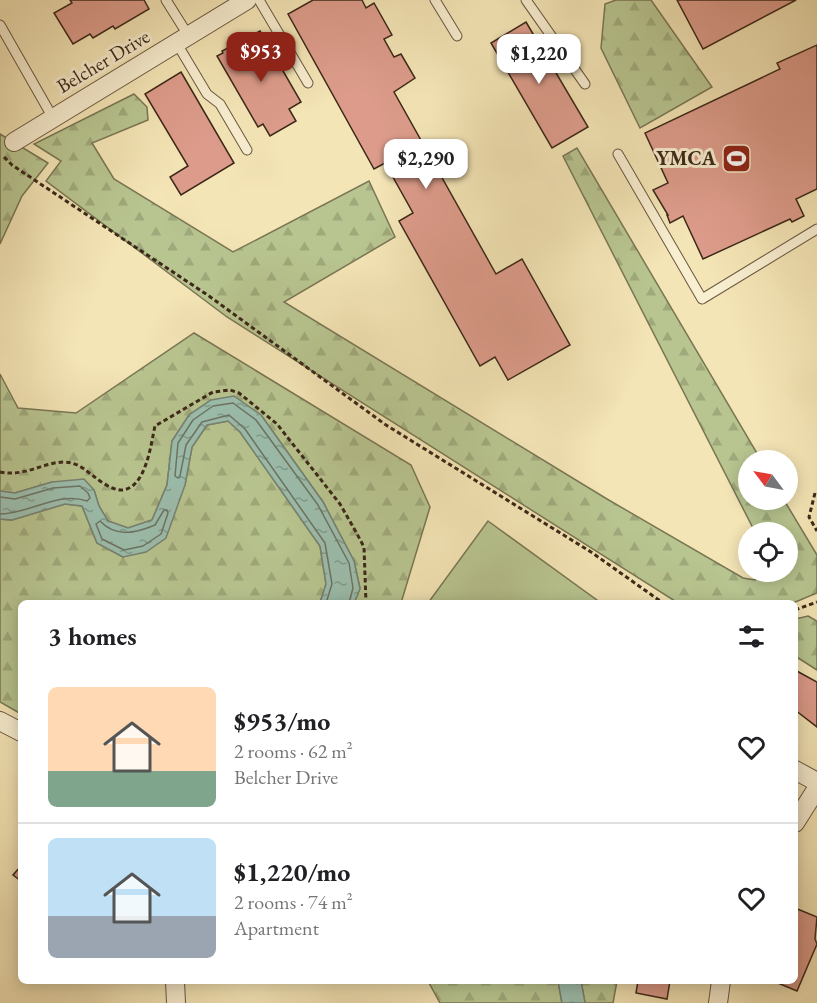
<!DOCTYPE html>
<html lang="en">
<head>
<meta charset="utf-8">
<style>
  body { margin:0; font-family:"EB Garamond",serif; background:#f6f6f6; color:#202124; height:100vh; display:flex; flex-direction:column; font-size:22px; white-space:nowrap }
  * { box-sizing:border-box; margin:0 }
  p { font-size:20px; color:#757577 }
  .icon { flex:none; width:33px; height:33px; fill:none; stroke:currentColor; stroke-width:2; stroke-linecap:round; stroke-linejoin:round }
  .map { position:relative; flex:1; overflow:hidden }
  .panel { position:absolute; left:18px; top:600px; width:780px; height:384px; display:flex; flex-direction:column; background:#fff; border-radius:9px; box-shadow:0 3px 15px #0003 }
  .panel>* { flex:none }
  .needle { width:39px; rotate:302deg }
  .fabs { position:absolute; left:738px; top:450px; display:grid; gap:12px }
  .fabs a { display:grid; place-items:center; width:60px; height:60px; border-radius:50%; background:#fff; box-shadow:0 3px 15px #0003; font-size:30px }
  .price { position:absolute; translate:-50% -51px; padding:0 14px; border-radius:12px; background:#fff; color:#222; font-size:20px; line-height:39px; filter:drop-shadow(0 2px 3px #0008) }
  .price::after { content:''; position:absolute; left:50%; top:36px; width:18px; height:14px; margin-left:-9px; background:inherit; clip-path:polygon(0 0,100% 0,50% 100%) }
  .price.on { background:#8f2418; color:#fff }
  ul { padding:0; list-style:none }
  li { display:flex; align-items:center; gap:18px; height:150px; padding:0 30px }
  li+li { border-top:2px solid #e0e0e0 }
  li span { display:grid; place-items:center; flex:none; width:168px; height:120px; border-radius:9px; color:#555 }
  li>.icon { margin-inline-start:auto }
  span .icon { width:72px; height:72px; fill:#fffc; stroke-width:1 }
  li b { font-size:26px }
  h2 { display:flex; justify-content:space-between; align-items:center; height:72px; padding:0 30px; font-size:26px }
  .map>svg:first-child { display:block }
  .forest { fill:url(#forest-firs); stroke:#7a7654; stroke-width:1.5 }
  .garden { fill:#b8c590; stroke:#7a7654; stroke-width:1.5 }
  .water { fill:url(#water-ripples); stroke:#768373; stroke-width:1.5 }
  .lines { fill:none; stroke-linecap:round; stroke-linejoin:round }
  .shore { stroke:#6c7464; stroke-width:1.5 }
  .building { fill:#dd9c8b; stroke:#3c2818; stroke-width:1.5 }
  .lane-casing { stroke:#6a5740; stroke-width:11 }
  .street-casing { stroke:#6a5740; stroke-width:20 }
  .path { stroke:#3c2818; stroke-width:3; stroke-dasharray:4.5 3; stroke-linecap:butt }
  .lane { stroke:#f8eed0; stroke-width:9 }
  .street { stroke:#f8eed0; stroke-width:18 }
  .labels { text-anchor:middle; stroke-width:6; stroke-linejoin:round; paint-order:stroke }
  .street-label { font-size:20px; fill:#3c2818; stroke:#f8eed0 }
  .poi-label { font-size:20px; font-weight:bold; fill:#3c2818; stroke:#f8eed0; text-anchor:end }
</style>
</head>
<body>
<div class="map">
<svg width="817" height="1003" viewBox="0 0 817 1003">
  <defs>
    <pattern id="forest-firs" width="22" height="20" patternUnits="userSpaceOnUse" patternTransform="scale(1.5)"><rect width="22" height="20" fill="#b8c590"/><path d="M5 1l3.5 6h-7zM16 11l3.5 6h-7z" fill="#9fa97b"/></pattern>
    <pattern id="water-ripples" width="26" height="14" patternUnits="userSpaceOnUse" patternTransform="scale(1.5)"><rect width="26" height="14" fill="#9cbfaf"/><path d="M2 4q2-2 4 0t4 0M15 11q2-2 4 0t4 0" fill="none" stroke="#809b8d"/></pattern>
  </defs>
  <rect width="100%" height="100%" fill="#f4e5b6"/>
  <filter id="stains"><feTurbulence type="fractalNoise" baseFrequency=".00333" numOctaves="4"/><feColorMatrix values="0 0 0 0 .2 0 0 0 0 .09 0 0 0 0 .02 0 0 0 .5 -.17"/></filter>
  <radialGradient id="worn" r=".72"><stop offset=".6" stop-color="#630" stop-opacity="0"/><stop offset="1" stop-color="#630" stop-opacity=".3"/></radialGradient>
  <path class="forest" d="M616,0H651L712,87L640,128L601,48L605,4Z
    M134,94L147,107L148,120L92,143L114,179L233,252L369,181L395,237L284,302L607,499L743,578L755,580L768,572H788V532H755L563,156L577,148L761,460H748V500H784L817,555V593L793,603H678L227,317L46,181L61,161L34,144Z
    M0,134L48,163L22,196L0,244Z
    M194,333L411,465L430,507L401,603H354L360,588L354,561L323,502L261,415L211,400L189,415L172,441L167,485L152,520L128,528L108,521L99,506L94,490L52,482L15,493L0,491V374L18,408L76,413Z
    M228,421L240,432L320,546L326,584L320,603H21V714L0,702V519L12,520L65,504L82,506L97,543L123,557L185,485L192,447L207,425Z
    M808,616L817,621V670L795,656V619Z
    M428,981H558L562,1003H440Z
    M581,981H617L613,1003H585Z"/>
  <path class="garden" d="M488,521L601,603H428Z"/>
  <path class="water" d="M234,396L261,415L323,502L354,561L360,589L354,603H320L326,584L320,546L240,432L228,421L207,425L192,447L185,485L166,538L146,552L123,557L97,543L82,506L65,504L12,520L0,519V491L15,493L52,482L84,479L94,490L99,506L108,521L128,528L152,520L167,485L172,441L189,415L211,400Z
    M558,981H581L585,1003H562Z"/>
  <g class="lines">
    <path class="shore" d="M0,497L15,499L53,488L80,486L88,493L90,498L87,501C58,491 29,514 0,514
      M164,510H167L168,513L161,534L143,546L124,550L102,539L96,524L100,521C116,538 136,533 155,525Z
      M326,603L332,584L325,543L245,429L229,415L202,422L186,445L180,476L178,478L175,476L178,443L193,420L213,406L233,403L256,420L318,505L349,563L353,588L349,603"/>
  </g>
  <path class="building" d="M70,0H144L149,9L115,29L113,26L93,38L90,34L73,44L54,13L72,3Z
    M313,0H362L366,8L374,3L392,35L384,39L394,57L401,54L415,78L394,92L496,274L522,259L570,345L508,380L495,357L480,366L399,221L413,213L385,163L374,169L288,14Z
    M677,0H796L703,49Z
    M526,22L588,127L552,148L491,43Z
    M260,31L301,102L289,109L296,121L270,136L263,124L258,127L217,56L223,53L222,51Z
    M817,45V189L796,199L804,216L792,222L790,219L703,259L683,216L670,223L667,215H668L653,190L668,183L645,133L780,69L777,63Z
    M181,72L234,163L181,195L170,177L188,166L145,94Z
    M795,670L817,682V727L795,710Z
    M21,866V881L13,875Z
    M795,908L817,917L815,939L817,944L797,991L773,981H795Z
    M638,981H670L667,999L636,993Z"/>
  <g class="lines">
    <defs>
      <path id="lane" d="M166,0L188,35
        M259,0L308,83
        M435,0L457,36
        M526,0L585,84
        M0,25L53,118
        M176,42L207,94L220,104L247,150
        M618,154L702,299L817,229"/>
      <path id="street" d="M14,142L247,0
        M0,721L21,732
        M795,770L817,782
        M795,823L817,788
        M175,981L176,1003
        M718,1003L721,981"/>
    </defs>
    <use href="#lane" class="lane-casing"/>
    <use href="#street" class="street-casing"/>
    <path class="path" d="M4,157L12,165L209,296L386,425L591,552L663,603
      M0,472C24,477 42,463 63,462C76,462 83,468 92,475C100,481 110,489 120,490C146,491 151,443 155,426L213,392L230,390L239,393L277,424L340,504L356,532L364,547L366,603
      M815,493L809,517L817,531
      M795,610L817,602"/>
    <use href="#lane" class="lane"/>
    <use href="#street" class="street"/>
  </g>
  <defs>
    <symbol id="stadium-square" viewBox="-11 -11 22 22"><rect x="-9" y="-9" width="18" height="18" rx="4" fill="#8f2418" stroke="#f8eed0"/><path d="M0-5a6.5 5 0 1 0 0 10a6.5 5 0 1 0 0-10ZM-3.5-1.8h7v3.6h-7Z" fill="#fff"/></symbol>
  </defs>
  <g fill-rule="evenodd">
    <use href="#stadium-square" x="720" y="142" width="33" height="33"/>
  </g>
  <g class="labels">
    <g class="street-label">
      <text transform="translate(103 61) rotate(-31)" y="7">Belcher Drive</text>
    </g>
    <g class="poi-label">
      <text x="716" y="165">YMCA</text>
    </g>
  </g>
  <rect width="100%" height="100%" filter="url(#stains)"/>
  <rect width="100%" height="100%" fill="url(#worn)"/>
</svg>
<div class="fabs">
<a><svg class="needle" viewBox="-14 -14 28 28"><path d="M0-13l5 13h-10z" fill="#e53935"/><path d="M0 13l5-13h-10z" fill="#757577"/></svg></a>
<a><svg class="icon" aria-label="locate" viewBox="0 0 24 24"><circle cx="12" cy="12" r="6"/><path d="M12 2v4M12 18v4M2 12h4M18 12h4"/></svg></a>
</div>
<b class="price on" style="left:261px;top:83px">$953</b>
<b class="price" style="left:539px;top:85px">$1,220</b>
<b class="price" style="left:426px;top:190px">$2,290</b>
<section class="panel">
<h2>3 homes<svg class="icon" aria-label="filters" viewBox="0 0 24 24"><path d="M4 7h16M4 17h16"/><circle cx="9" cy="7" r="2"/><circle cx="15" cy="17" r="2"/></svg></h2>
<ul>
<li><span style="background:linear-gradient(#ffd9b3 70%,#7fa58c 0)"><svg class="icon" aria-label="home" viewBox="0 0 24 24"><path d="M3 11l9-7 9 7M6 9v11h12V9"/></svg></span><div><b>$953/mo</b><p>2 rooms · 62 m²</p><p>Belcher Drive</p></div><svg class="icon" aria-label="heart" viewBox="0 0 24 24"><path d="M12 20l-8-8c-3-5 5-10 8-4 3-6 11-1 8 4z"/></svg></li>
<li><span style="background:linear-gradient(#bfe0f5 65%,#9aa5b1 0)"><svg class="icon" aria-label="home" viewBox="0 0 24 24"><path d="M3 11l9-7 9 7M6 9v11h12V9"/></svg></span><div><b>$1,220/mo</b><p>2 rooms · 74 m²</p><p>Apartment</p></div><svg class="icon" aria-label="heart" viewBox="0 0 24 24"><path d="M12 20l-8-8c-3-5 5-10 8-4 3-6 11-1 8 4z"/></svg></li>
</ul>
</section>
</div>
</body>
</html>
